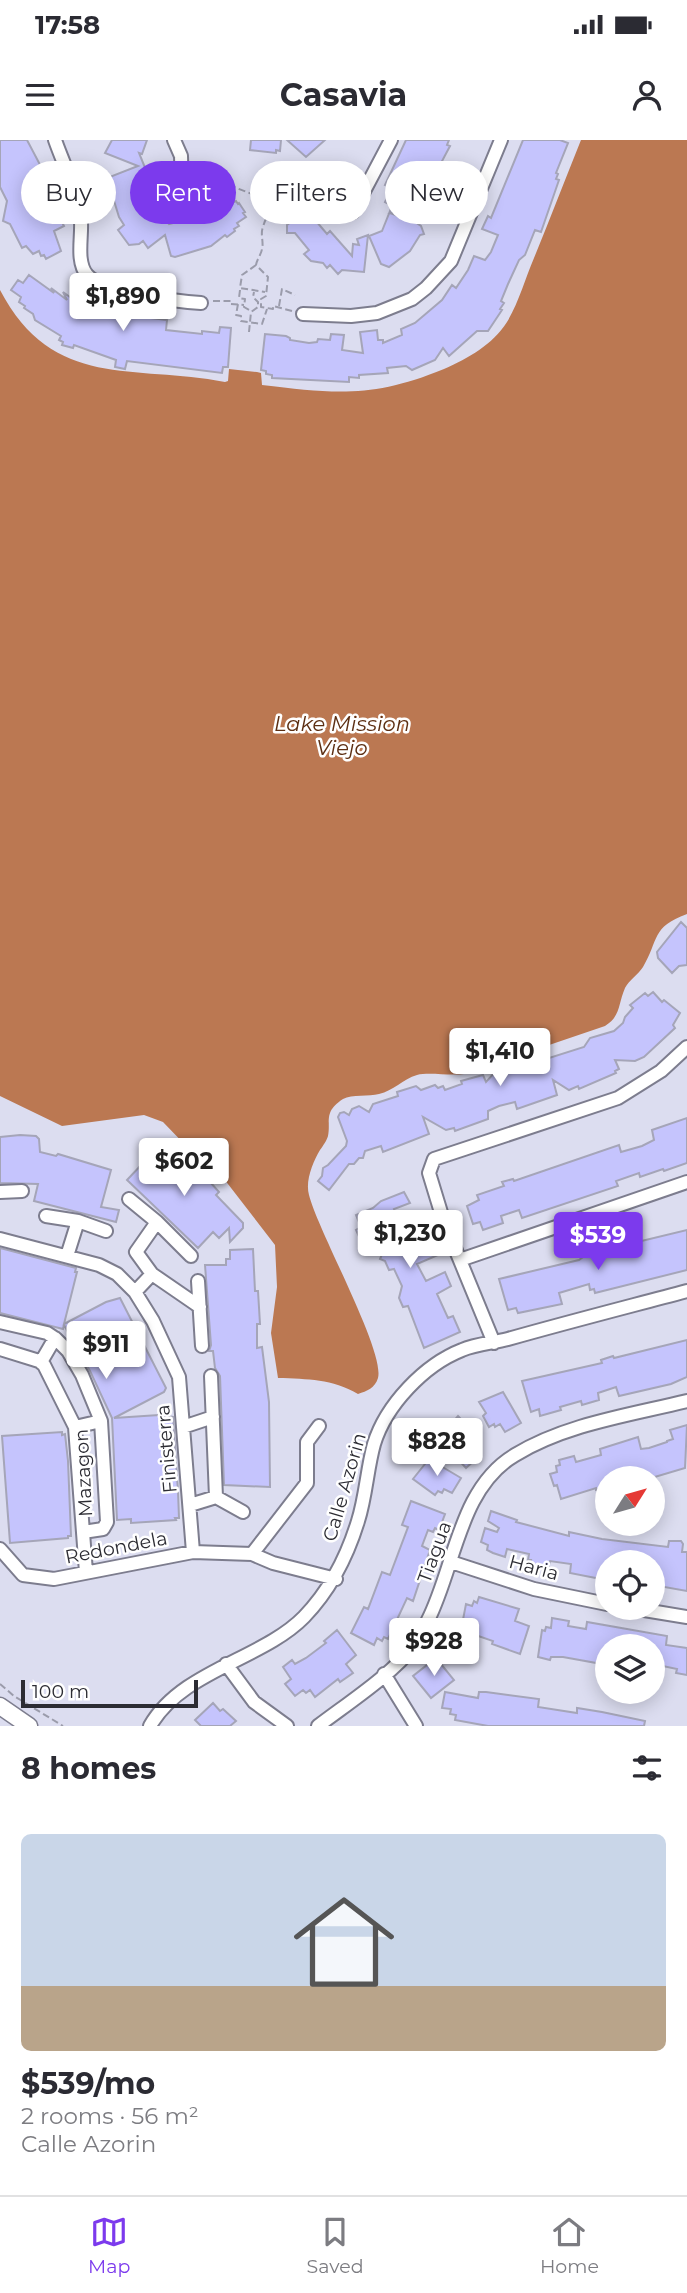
<!DOCTYPE html>
<html lang="en">
<head>
<meta charset="utf-8">
<style>
  body { margin:0; font-family:Montserrat,sans-serif; background:#f7f7f7; color:#2b2b33; height:100vh; display:flex; flex-direction:column; font-size:26px; white-space:nowrap }
  * { box-sizing:border-box; margin:0 }
  p { font-size:23px; color:#7c7c81 }
  .icon { flex:none; width:38px; height:38px; fill:none; stroke:currentColor; stroke-width:2; stroke-linecap:round; stroke-linejoin:round }
  .map { position:relative; height:1586px; overflow:hidden }
  .panel { display:flex; flex-direction:column; background:#fff; flex:1 }
  .panel>* { flex:none }
  .top-card { position:absolute; left:21px; top:21px; width:646px; height:63px; display:flex; gap:14px }
  .needle { width:46px; rotate:53deg }
  .tools { position:absolute; left:595px; top:1326px; display:grid; gap:14px }
  .tools a { display:grid; place-items:center; width:70px; height:70px; border-radius:50%; background:#fff; box-shadow:0 4px 18px #0003; font-size:35px }
  .scale { position:absolute; left:21px; bottom:18px; width:177px; box-sizing:border-box; padding-left:7px; border:4px solid #2c2c33; border-top:0; font-size:19px; line-height:24px; white-space:nowrap; color:#2c2c33; -webkit-text-stroke:5px #fff; paint-order:stroke }
  .price { position:absolute; translate:-50% -60px; padding:0 16px; border-radius:7px; background:#fff; color:#222; font-size:23px; line-height:46px; filter:drop-shadow(0 2px 4px #0008) }
  .price::after { content:''; position:absolute; left:50%; top:42px; width:21px; height:16px; margin-left:-10px; background:inherit; clip-path:polygon(0 0,100% 0,50% 100%) }
  .price.current { background:#7c3aed; color:#fff }
  ul { padding:0; list-style:none }
  li { display:grid; align-content:center; gap:14px; height:371px; padding:0 21px }
  li span { display:grid; place-items:center; height:217px; border-radius:10px; color:#555 }
  li>.icon { margin-inline-start:auto }
  span .icon { width:126px; height:126px; fill:#fffc; stroke-width:1 }
  li b { font-size:30px }
  h2 { display:flex; justify-content:space-between; align-items:center; height:84px; padding:0 21px; font-size:30px }
  .chip { padding:0 24px; border-radius:32px; background:#fff; box-shadow:0 4px 18px #0003; font-size:24px; line-height:63px }
  .chip.current { background:#7c3aed; color:#fff }
  .status { display:flex; justify-content:space-between; align-items:center; height:49px; padding:0 35px; background:#fff; direction:ltr }
  .status svg { height:19px; fill:currentColor }
  header { display:flex; justify-content:space-between; align-items:center; height:91px; padding:0 21px; background:#fff; font-size:32px; font-weight:700 }
  .menu { display:flex; justify-content:space-around; align-items:center; height:98px; border-top:2px solid #e1e1e2; background:#fff; font-size:19px; color:#7c7c81 }
  .menu a { display:grid; justify-items:center; gap:4px }
  .menu .current { color:#7c3aed }
  .map>svg:first-child { display:block }
  .water { fill:#bb7852 }
  .building { fill:#c5c4fd; stroke:#a5a5b8; stroke-width:2 }
  .lines { fill:none; stroke-linecap:round; stroke-linejoin:round }
  .minor-casing { stroke:#7d7d8e; stroke-width:16 }
  .major-casing { stroke:#7d7d8e; stroke-width:19 }
  .path { stroke:#9b9cab; stroke-width:2; stroke-dasharray:7 3.5; stroke-linecap:butt }
  .minor { stroke:#fff; stroke-width:12 }
  .major { stroke:#fff; stroke-width:16 }
  .labels { text-anchor:middle; stroke-width:5; stroke-linejoin:round; paint-order:stroke }
  .street-label { font-size:19px; fill:#2c2c33; stroke:#fff }
  .water-label { font-size:21px; font-style:italic; fill:#5d2f13; stroke:#fff }
</style>
</head>
<body>
<div class="status"><b>17:58</b><svg viewBox="0 0 49 12"><path d="M0 12V9h3v3zM5 12V6h3v6zM10 12V3h3v9zM15 12V0h3v12zM26 1h20v11H26zM47 4h2v5h-2z"/></svg></div>
<header><svg class="icon" aria-label="menu" viewBox="0 0 24 24"><path d="M4 6h16M4 12h16M4 18h16"/></svg>Casavia<svg class="icon" aria-label="person" viewBox="0 0 24 24"><circle cx="12" cy="8" r="4"/><path d="M4 21q1-7 8-7t8 7"/></svg></header>
<div class="map">
<svg width="687" height="1586" viewBox="0 0 687 1586">
  <rect width="100%" height="100%" fill="#dcddf0"/>
  <path class="water" d="M581,0H687V774C651,787 659,800 643,827C638,835 629,840 625,848C618,864 621,876 605,886L464,934C449,936 429,932 417,935C403,939 393,951 379,954C369,957 352,954 343,959C323,972 331,981 328,996C327,1000 323,1006 320,1010C313,1022 305,1041 309,1055C318,1091 385,1211 378,1238C375,1248 367,1251 358,1254C332,1239 308,1239 278,1238L271,1193L277,1147L275,1105L221,1035L191,1011L163,982L144,975L62,986L0,956V150C53,251 134,224 225,242L228,241L229,229L257,232L261,233L262,245C336,254 373,258 444,229C469,218 492,205 507,182C519,162 525,139 534,118C550,79 565,40 581,0Z"/>
  <path class="building" d="M0,0H27L47,38L41,41L64,86L54,91L61,111L46,119L44,115L41,116L39,111L33,114L26,106L22,108L10,84L3,81L7,61L0,47Z
    M112,0H147L142,14L139,13L150,40L138,45L169,84L195,77L224,58L225,60L229,58L232,63L236,61L238,64L239,63L245,72L243,73L246,77L237,83L239,86L234,89L235,91L227,97L225,95L211,106L175,117L171,116L165,95L148,108L143,101L139,104L129,105L118,90L124,85L119,77L107,38L138,26L105,13Z
    M251,0H281L280,11L276,10V13L250,10Z
    M287,0H325L306,17Z
    M406,0H449L447,5L450,6L441,23L447,26L426,68L406,57L409,67L390,73L415,82L421,86L424,94L420,95L410,111L389,127L381,124L369,96L382,91L392,66L385,62L392,48L385,45Z
    M523,0H560L568,3L556,33L558,34L556,39L559,40L541,92L535,90L525,115L519,120L508,144L501,161L504,163L500,169L502,170L488,191H477L449,216L443,208L435,220L412,230L406,226L387,228L388,233L359,235V238L349,237V242L272,238V235L266,234V231L261,230L265,194L286,196L290,198V200L309,203L317,202L318,199L330,200L331,194L344,195L342,210L363,213L360,192L377,190L378,200H383V203L402,195L401,189L415,183L442,160L452,145L456,148L468,130L474,116L485,120L491,112L498,95L482,89L488,76L491,78Z
    M308,69L315,74L316,81L327,94L330,91L352,116L353,104L359,105L357,99L368,95L364,132L342,130L338,134L330,125L327,128L323,123L311,121L304,114L309,110L295,93H287V85Z
    M29,135L54,153L51,148L67,160L63,152L85,168L87,163L112,171L113,168L136,173V176L167,180L166,190L202,194V191L219,193L220,187L231,188L228,227H223L222,233L127,221L125,229L115,227L116,220L74,205L73,208L62,205L63,202L59,200L61,196L35,180L33,174L24,168L25,166L19,162L21,157L11,150L18,140L23,143Z
    M681,782L687,788V825L679,826L672,833L658,818L657,812Z
    M653,852L662,862L664,860L680,873L673,885L675,888L644,917L635,921L615,920L619,929L615,931L616,933L579,949L578,946L569,950L553,940L557,955L517,969L515,962L499,966L488,971V979L455,991L454,988L446,990L423,977L429,994L383,1012L381,1006L365,1011L363,1018H359L354,1024H349L329,1050L318,1041L322,1036L323,1028L328,1025L346,1006L347,1001L338,977L340,973L344,972L349,975L352,969L359,966L369,972L373,964L398,956L397,952L416,946L421,950L435,945L438,948L443,946L445,950L462,944L461,941L483,935L486,942L496,931L513,925L527,930L530,924L584,907L590,898L614,891L623,883L625,877L633,868L630,865L645,853L648,856Z
    M687,978V1023L664,1031L663,1029L640,1037L639,1033L616,1041L618,1046L522,1078L519,1070L501,1076L503,1083L483,1090L480,1082L473,1084L467,1066L479,1060L477,1055L504,1046L502,1042L513,1039L514,1041L619,1005L621,1012L642,1006L654,1000L652,990Z
    M20,995L36,996L39,999L40,1012L56,1016L58,1014L111,1030L101,1067L119,1070L116,1082L34,1061L38,1044L0,1043V997Z
    M159,1006H163L192,1032L195,1029L203,1034L219,1052L216,1055L243,1083V1088L230,1102L229,1088L219,1098L213,1092L198,1108L127,1040Z
    M404,1052L410,1063L394,1069L412,1107L414,1106L416,1109L433,1102L438,1115L417,1124L426,1141L445,1132L451,1146L437,1154L448,1178L453,1176L460,1192L424,1208L408,1166L403,1167L399,1158L402,1146L394,1129L389,1130L385,1121L380,1119L383,1112L377,1097L361,1101L356,1090L361,1087L356,1075L373,1068L381,1061Z
    M687,1090V1130L595,1153L594,1149L590,1150L589,1144L559,1153L562,1164L518,1173L516,1168L508,1170L499,1139L579,1120L587,1114L600,1111Z
    M0,1108L76,1128L75,1132H77L64,1184L106,1162L120,1158L166,1248L164,1252L114,1278L159,1275L173,1277L178,1351L179,1378H175L176,1380L131,1383V1379L117,1380L112,1278L90,1231L64,1185L63,1189L0,1173Z
    M253,1109L255,1151H258L260,1184H257V1208L262,1207L269,1262L270,1347L224,1345L220,1236L215,1228L213,1211H209L211,1205L205,1125H226V1119H230V1110Z
    M687,1200V1237L671,1244L619,1256L616,1247L598,1253L599,1260L582,1265L581,1261L560,1267L561,1270L540,1276L539,1269L531,1272L522,1241L602,1223L601,1220L613,1216L614,1218Z
    M503,1252L521,1283L505,1292L500,1284L495,1287L494,1284L489,1287L483,1276L486,1273L479,1262Z
    M458,1276L479,1299L470,1309L478,1317L466,1328L439,1298Z
    M687,1285L685,1328L648,1339H607V1347L596,1350V1348L561,1359L557,1345L554,1346L550,1334L557,1332L556,1326L560,1325L559,1320L574,1316L576,1322L601,1315L600,1309L638,1297L641,1309L649,1308L667,1302V1301L673,1299L670,1290Z
    M62,1292V1295L65,1294L68,1321L71,1396H68V1398L10,1403L2,1296Z
    M429,1319L461,1338L452,1353L444,1349L442,1353L438,1351L435,1355L413,1339Z
    M411,1361L445,1374L439,1390L435,1388L433,1392L428,1390L422,1406L430,1410L413,1461L407,1458L388,1499L384,1497L382,1501L377,1498L374,1505L351,1493L364,1467L368,1469L382,1432L390,1435L408,1387L402,1385Z
    M491,1371L517,1380L516,1382L569,1396V1392L602,1399L668,1407L669,1401H681L683,1404L682,1412H687V1451L653,1445V1423H607L606,1440L570,1433L571,1424L550,1421L548,1428L530,1425L531,1420H528L529,1414L507,1409L505,1417L493,1413L487,1410L488,1405L481,1402L485,1388L497,1392L499,1388L488,1381Z
    M479,1457L519,1469L515,1481L529,1486L520,1514L492,1504L493,1501L461,1490L466,1464L472,1466L474,1461L477,1463Z
    M552,1478L569,1481L568,1486L586,1489L587,1482L667,1496L666,1505L687,1508V1535L676,1533L677,1529L653,1524V1507H605L602,1524L563,1517H551L550,1520L538,1517L542,1490L545,1491L546,1487L551,1488Z
    M337,1490L356,1515L346,1524L353,1533L340,1542L338,1539L315,1557L310,1550L306,1553L303,1550L295,1556L285,1544L291,1539L283,1527L292,1520L295,1524L306,1518L326,1503L324,1501Z
    M436,1518L454,1540L431,1558L413,1536Z
    M445,1552L478,1558L479,1552H486L539,1559L538,1567L577,1573V1568L602,1572L645,1581L644,1586H488L455,1580L456,1575L450,1574L451,1569L442,1568Z
    M213,1563L220,1571L223,1569L236,1581L230,1586H201L195,1580Z"/>
  <g class="lines">
    <defs>
      <path id="minor" d="M55,0C64,26 79,54 81,82C82,98 76,122 87,135C100,151 179,162 201,163
        M174,0L181,16L182,49
        M353,72L391,0
        M303,174L351,176L377,173L412,159L426,148L451,121L501,0
        M0,1052L22,1051
        M129,1059L157,1082L191,1116
        M46,1076L78,1081L106,1091
        M0,1099L99,1125L117,1134L135,1152L153,1181L179,1237L193,1412
        M67,1116L78,1081
        M460,1120L687,1042
        M152,1134L200,1167
        M198,1141L202,1206
        M135,1152L152,1134L136,1112L157,1082
        M0,1182L47,1193L56,1199L68,1211L82,1235L101,1281L107,1382L103,1389L83,1392
        M494,1203L443,1079L429,1033L434,1019L618,958L661,931L687,907
        M0,1209L39,1221L44,1225L75,1287L86,1432
        M41,1222L55,1198
        M211,1236L216,1357L243,1372
        M75,1287L101,1281
        M183,1287L213,1277
        M190,1365L216,1357
        M0,1409L23,1435L54,1439L193,1412L252,1414L273,1423L336,1439
        M252,1414L307,1343V1302L319,1286
        M451,1422L534,1449L607,1464
        M632,1468L687,1477
        M226,1524L254,1562L287,1586
        M384,1534L416,1586
        M150,1586C181,1531 263,1519 304,1477C330,1450 347,1417 358,1381C366,1356 367,1329 374,1304C386,1265 424,1225 462,1210C476,1204 493,1203 508,1199C568,1182 627,1167 687,1151
        M318,1586C351,1561 390,1536 416,1504C421,1497 424,1488 428,1480C455,1427 459,1348 515,1315C566,1284 630,1275 687,1261"/>
      <path id="major" d="M0,1566L29,1586"/>
    </defs>
    <use href="#minor" class="minor-casing"/>
    <use href="#major" class="major-casing"/>
    <path class="path" d="M193,27L202,26L229,45L267,60
      M270,70L267,60L281,61
      M256,125L242,135L240,148L265,152
      M240,150L239,158L245,159L244,167L251,171
      M213,161H231V164L244,165
      M238,164L236,175L241,176V181L262,184L267,169
      M279,166L282,149L295,155
      M292,171L273,166V169L261,167V159L266,156L268,137L256,125C257,119 261,115 262,109C264,102 260,94 263,87C272,52 309,61 338,48L348,59
      M249,192L251,172L258,167V162L253,157L254,152
      M0,1544L14,1556L63,1586"/>
    <use href="#minor" class="minor"/>
    <use href="#major" class="major"/>
  </g>
  <g class="labels">
    <g class="street-label">
      <text transform="translate(166 1309) rotate(-95)" y="7">Finisterra</text>
      <text transform="translate(83 1333) rotate(-93)" y="7">Mazagon</text>
      <text transform="translate(344 1347) rotate(-74)" y="7">Calle Azorin</text>
      <text transform="translate(116 1407) rotate(-11)" y="7">Redondela</text>
      <text transform="translate(434 1412) rotate(-70)" y="7">Tiagua</text>
      <text transform="translate(534 1427) rotate(15)" y="7">Haria</text>
    </g>
    <g class="water-label">
      <text x="342" y="591">Lake Mission<tspan x="342" dy="24">Viejo</tspan></text>
    </g>
  </g>
</svg>
<div class="tools">
<a><svg class="needle" viewBox="-14 -14 28 28"><path d="M0-13l5 13h-10z" fill="#e53935"/><path d="M0 13l5-13h-10z" fill="#7c7c81"/></svg></a>
<a><svg class="icon" aria-label="locate" viewBox="0 0 24 24"><circle cx="12" cy="12" r="6"/><path d="M12 2v4M12 18v4M2 12h4M18 12h4"/></svg></a>
<a><svg class="icon" aria-label="layers" viewBox="0 0 24 24"><path d="M12 4l9 5-9 5-9-5zM3 14l9 5 9-5"/></svg></a>
</div>
<div class="scale">100 m</div>
<b class="price" style="left:123px;top:193px">$1,890</b>
<b class="price" style="left:500px;top:948px">$1,410</b>
<b class="price" style="left:184px;top:1058px">$602</b>
<b class="price" style="left:410px;top:1130px">$1,230</b>
<b class="price current" style="left:598px;top:1132px">$539</b>
<b class="price" style="left:106px;top:1241px">$911</b>
<b class="price" style="left:437px;top:1338px">$828</b>
<b class="price" style="left:434px;top:1538px">$928</b>
<div class="top-card">
<a class="chip">Buy</a>
<a class="chip current">Rent</a>
<a class="chip">Filters</a>
<a class="chip">New</a>
</div>
</div>
<section class="panel">
<h2>8 homes<svg class="icon" aria-label="filters" viewBox="0 0 24 24"><path d="M4 7h16M4 17h16"/><circle cx="9" cy="7" r="2"/><circle cx="15" cy="17" r="2"/></svg></h2>
<ul>
<li><span style="background:linear-gradient(#c9d6e8 70%,#b9a48a 0)"><svg class="icon" aria-label="home" viewBox="0 0 24 24"><path d="M3 11l9-7 9 7M6 9v11h12V9"/></svg></span><div><b>$539/mo</b><p>2 rooms · 56 m²</p><p>Calle Azorin</p></div></li>
</ul>
</section>
<nav class="menu">
<a class="current"><svg class="icon" aria-label="map" viewBox="0 0 24 24"><path d="M3 6l6-2 6 2 6-2v14l-6 2-6-2-6 2zM9 4v14M15 6v14"/></svg>Map</a>
<a><svg class="icon" aria-label="saved" viewBox="0 0 24 24"><path d="M7 4h10v16l-5-4-5 4z"/></svg>Saved</a>
<a><svg class="icon" aria-label="home" viewBox="0 0 24 24"><path d="M3 11l9-7 9 7M6 9v11h12V9"/></svg>Home</a>
</nav>
</body>
</html>
